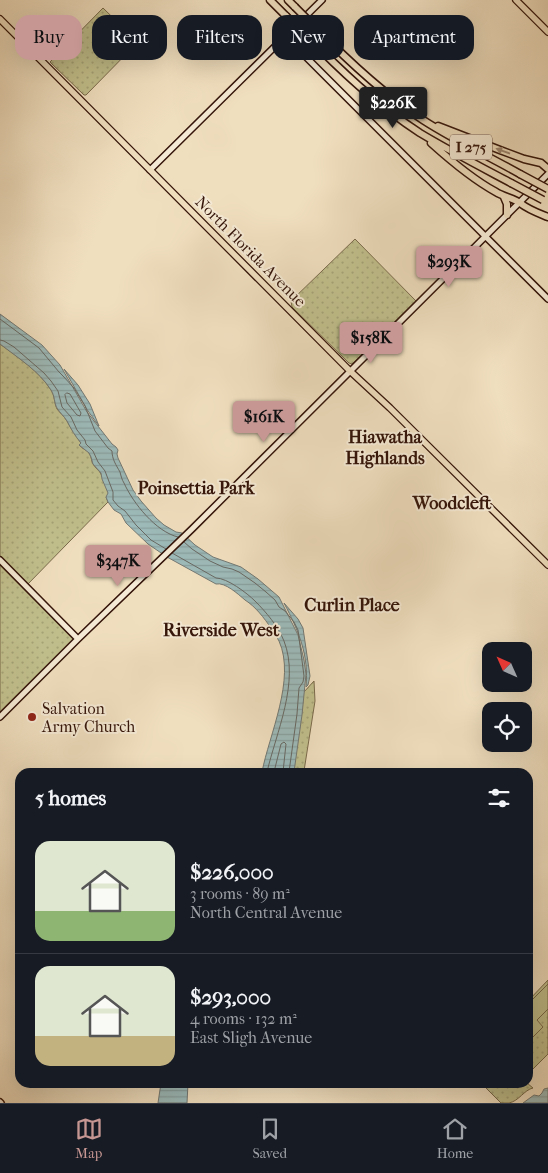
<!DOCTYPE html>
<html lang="en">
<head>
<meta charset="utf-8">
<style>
  body { margin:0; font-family:"IM FELL French Canon",serif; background:#242831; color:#f1f3f6; height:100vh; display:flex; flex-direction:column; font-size:19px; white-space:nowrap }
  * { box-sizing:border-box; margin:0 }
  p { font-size:16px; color:#9ea1a6 }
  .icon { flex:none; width:28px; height:28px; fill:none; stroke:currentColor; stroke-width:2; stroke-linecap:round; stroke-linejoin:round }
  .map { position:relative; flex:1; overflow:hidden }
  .sheet { position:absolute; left:15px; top:768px; width:518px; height:320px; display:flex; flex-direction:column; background:#171b24; border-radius:15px; box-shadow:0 5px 20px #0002 }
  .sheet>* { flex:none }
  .hud { position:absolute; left:15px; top:15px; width:519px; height:45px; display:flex; gap:10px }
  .needle { width:32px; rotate:315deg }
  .fabs { position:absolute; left:482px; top:642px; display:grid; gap:10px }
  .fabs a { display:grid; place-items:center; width:50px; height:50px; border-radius:10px; background:#171b24; box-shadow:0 5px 20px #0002; font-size:25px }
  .price { position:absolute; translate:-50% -42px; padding:0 11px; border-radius:5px; background:#c59692; color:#111; font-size:16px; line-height:32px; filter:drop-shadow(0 1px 2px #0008) }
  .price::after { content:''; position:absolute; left:50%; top:30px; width:15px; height:11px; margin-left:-8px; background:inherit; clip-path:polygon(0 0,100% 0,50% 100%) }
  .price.on { background:#222; color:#fff }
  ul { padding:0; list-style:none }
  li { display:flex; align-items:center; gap:15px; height:125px; padding:0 20px }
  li+li { border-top:1px solid #363941 }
  li span { display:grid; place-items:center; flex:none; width:140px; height:100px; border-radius:15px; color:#555 }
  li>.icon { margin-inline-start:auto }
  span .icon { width:60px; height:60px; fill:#fffc; stroke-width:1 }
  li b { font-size:21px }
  h2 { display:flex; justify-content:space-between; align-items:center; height:60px; padding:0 20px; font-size:21px }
  .tag { padding:0 18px; border-radius:15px; background:#171b24; box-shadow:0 5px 20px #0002; font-size:18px; line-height:45px }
  .tag.on { background:#c59692; color:#111 }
  .tab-bar { display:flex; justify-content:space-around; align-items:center; height:70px; border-top:1px solid #363941; background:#171b24; font-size:14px; color:#9ea1a6 }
  .tab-bar a { display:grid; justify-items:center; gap:2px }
  .tab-bar .on { color:#c59692 }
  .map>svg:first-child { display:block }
  .grass { fill:url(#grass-dots); stroke:#7a6a4b }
  .garden { fill:#c1c08d; stroke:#7a6a4b }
  .water { fill:url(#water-rules); stroke:#737873 }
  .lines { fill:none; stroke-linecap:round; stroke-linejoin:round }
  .shore { stroke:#686862; stroke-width:1 }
  .secondary-casing { stroke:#341409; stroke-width:8 }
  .primary-casing { stroke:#341409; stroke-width:8 }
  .highway-casing { stroke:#341409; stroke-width:9 }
  .secondary { stroke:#f5ead5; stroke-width:5 }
  .primary { stroke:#f0dfbf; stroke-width:5.5 }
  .highway { stroke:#f0dfbf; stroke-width:6 }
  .highway-bridge-casing { stroke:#341409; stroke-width:9; stroke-linecap:butt }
  .highway-bridge { stroke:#f0dfbf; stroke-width:6 }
  .oneway { fill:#9b846d }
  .poi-dot { fill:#8f2418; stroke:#f5ead5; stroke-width:2 }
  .labels { text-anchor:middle; stroke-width:4; stroke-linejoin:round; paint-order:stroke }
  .shield { fill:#f5ead5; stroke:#6e5446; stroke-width:1 }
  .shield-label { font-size:15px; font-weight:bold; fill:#341409 }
  .street-label { font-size:16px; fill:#341409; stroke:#f5ead5 }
  .poi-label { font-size:16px; fill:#341409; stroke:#f5ead5; text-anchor:start }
  .neighbourhood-label { font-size:18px; font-weight:bold; fill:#341409; stroke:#f5ead5 }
</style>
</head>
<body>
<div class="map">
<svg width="548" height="1103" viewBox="0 0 548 1103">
  <defs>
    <pattern id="grass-dots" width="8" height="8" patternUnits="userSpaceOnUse" patternTransform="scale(1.25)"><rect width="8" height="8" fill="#c1c08d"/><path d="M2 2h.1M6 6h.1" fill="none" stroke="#a6a478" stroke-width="1.8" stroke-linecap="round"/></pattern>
    <pattern id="water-rules" width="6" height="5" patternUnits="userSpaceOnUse" patternTransform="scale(1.25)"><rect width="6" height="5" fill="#9dbbba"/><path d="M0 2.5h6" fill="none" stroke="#88a09f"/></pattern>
  </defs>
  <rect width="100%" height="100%" fill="#f0dfbf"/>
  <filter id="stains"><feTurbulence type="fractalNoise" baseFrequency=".004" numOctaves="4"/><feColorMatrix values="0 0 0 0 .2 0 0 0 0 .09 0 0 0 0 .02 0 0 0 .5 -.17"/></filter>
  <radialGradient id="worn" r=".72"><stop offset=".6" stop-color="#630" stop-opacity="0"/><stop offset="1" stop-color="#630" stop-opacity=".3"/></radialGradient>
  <path class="grass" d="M103,8L138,42L86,95H84L50,62Z
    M355,239L416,301L352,364L349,363L292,307L291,301Z
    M0,344C18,357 39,371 51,390C55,396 54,403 57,409C60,413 64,416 67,421C71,429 76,436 81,443L79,445C82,449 86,449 89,453C92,457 91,461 93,464C95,468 99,470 101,474C104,480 106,487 109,494L106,497L108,502L27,585L0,559Z
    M0,563L76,639L0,714Z
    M314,681L315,701L304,771V772H293L303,693Z
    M548,980V1054L528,1074V1001Z
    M481,1083H527L533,1088C524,1090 519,1101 509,1103C506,1103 504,1103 501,1103Z"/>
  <path class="garden" d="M548,984V1009L537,1020L543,1027L533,1037L528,1031V1011L531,1014L528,1010V1004Z"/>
  <path class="water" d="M0,314L42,345L60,365L87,412L112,444L116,447L118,450L117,454L118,458L133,490L141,501L156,518L164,525L176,532L182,533L195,545L213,557L241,567L258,579L279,597L298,635L304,660L306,674L302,715L294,772H262C269,735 296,679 279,641C277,637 273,633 271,628C264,618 256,607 245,600C238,594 225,582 216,584L167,557L148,544L126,523L121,514L114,510L108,502L106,497L108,493L102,479L101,473L93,464L91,457L89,453L79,445L81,443C75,436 71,429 67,421C64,416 60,413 57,408C54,403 55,396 51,390C39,371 18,358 0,344Z
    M64,369L78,385L90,404L99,426L88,411Z
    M284,603L298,619L303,628L310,676L308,685L306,687C309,655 299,632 284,603Z
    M161,1083H188L187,1103H158Z
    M548,1088V1103H523L534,1095L539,1096L542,1093L544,1089Z"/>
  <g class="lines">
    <path class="shore" d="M0,319L39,348L59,372L63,376L74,388L85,406L95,431L108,448L112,451C112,459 116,465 120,472C121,476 122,480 124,483C133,503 156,532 178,537
      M0,340L4,341L14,347L44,373L51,381L58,391L62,407L71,417L77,430L85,440L86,444L93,451L98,462L105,471L113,492V500L118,506L125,511L136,525L151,540L166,549
      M67,393L70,394L81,413L80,416L77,415L67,403L65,395Z
      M184,542L192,549L210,561L223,567L232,569L239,572L255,583L266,592L275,600L279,607L285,611L294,622L298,630L304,676L303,682L299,688L297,714L289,772
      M172,553L216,578C227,578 247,593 255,601C266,612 278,626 284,641C300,682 276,733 267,772
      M274,772L281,744L284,742L286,744L283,772"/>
    <defs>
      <path id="secondary" d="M285,36L548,299
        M150,170L322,0
        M0,560L78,639
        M0,717L78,639L192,529L548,174
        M0,1102L1,1103"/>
      <path id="primary" d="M516,0L548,32
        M0,19L350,371L390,408L548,565"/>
      <path id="highway" d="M270,0L286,16
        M288,0L295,7
        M313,25C347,60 382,93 423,120C454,140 488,156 520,174
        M304,33C340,70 377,105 420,133C450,151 481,167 511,183
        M438,126L500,150L524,159L541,163L548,169
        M431,143C451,161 472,179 496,192C502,196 515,199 520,203C529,210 538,213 548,217
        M504,197L507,204V215"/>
    </defs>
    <use href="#secondary" class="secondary-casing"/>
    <use href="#primary" class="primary-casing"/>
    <use href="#highway" class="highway-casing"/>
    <use href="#secondary" class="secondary"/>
    <use href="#primary" class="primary"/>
    <use href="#highway" class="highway"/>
    <defs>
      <path id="highway-bridge" d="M295,7L313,25
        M286,16L304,33
        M520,174L548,189
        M511,183L543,200"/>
    </defs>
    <use href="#highway-bridge" class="highway-bridge-casing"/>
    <use href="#highway-bridge" class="highway-bridge"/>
  </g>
  <defs><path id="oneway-solid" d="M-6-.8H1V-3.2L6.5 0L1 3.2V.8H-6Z" transform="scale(1.25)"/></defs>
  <use class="oneway" href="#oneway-solid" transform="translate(503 151) rotate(-160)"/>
  <circle class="poi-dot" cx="32" cy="717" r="5"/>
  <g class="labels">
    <rect class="shield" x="450" y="134.5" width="42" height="25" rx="4"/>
    <g class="shield-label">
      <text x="471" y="152">I 275</text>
    </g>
    <g class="street-label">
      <text transform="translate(251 251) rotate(45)" y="6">North Florida Avenue</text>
    </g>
    <g class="poi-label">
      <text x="42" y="714">Salvation<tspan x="42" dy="18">Army Church</tspan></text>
    </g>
    <g class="neighbourhood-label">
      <text x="385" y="443">Hiawatha<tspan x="385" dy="21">Highlands</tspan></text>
      <text x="196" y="494">Poinsettia Park</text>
      <text x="452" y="509">Woodcleft</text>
      <text x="352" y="611">Curlin Place</text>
      <text x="221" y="636">Riverside West</text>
    </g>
  </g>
  <rect width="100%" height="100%" filter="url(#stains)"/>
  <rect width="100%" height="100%" fill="url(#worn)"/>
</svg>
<div class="fabs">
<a><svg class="needle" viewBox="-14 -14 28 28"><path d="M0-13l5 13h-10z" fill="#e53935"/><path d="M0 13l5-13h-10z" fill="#9ea1a6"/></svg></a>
<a><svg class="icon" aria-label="locate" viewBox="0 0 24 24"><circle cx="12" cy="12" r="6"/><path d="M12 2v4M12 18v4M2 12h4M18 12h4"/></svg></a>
</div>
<b class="price on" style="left:393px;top:129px">$226K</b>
<b class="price" style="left:449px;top:288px">$293K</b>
<b class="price" style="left:371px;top:364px">$158K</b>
<b class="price" style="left:264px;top:443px">$161K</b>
<b class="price" style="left:118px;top:587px">$347K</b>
<div class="hud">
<a class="tag on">Buy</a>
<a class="tag">Rent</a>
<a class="tag">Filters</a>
<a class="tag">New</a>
<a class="tag">Apartment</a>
</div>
<section class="sheet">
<h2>5 homes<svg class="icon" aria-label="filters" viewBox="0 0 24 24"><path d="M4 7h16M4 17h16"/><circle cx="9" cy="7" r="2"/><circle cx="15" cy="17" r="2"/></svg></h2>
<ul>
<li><span style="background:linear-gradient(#dfe7d0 70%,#8fb573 0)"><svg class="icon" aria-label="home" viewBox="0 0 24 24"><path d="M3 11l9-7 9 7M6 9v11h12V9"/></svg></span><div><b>$226,000</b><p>3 rooms · 89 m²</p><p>North Central Avenue</p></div></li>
<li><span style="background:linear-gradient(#dfe7d0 70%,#c2b280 0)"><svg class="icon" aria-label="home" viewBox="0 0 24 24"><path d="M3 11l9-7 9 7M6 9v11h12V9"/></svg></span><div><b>$293,000</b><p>4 rooms · 132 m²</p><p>East Sligh Avenue</p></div></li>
</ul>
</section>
</div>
<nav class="tab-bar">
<a class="on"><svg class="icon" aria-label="map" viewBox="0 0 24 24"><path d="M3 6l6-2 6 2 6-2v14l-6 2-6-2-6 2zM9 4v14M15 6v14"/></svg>Map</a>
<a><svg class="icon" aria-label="saved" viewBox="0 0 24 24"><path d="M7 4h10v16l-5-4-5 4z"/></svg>Saved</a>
<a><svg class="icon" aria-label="home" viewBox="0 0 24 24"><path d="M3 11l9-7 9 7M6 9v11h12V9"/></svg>Home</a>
</nav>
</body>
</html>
